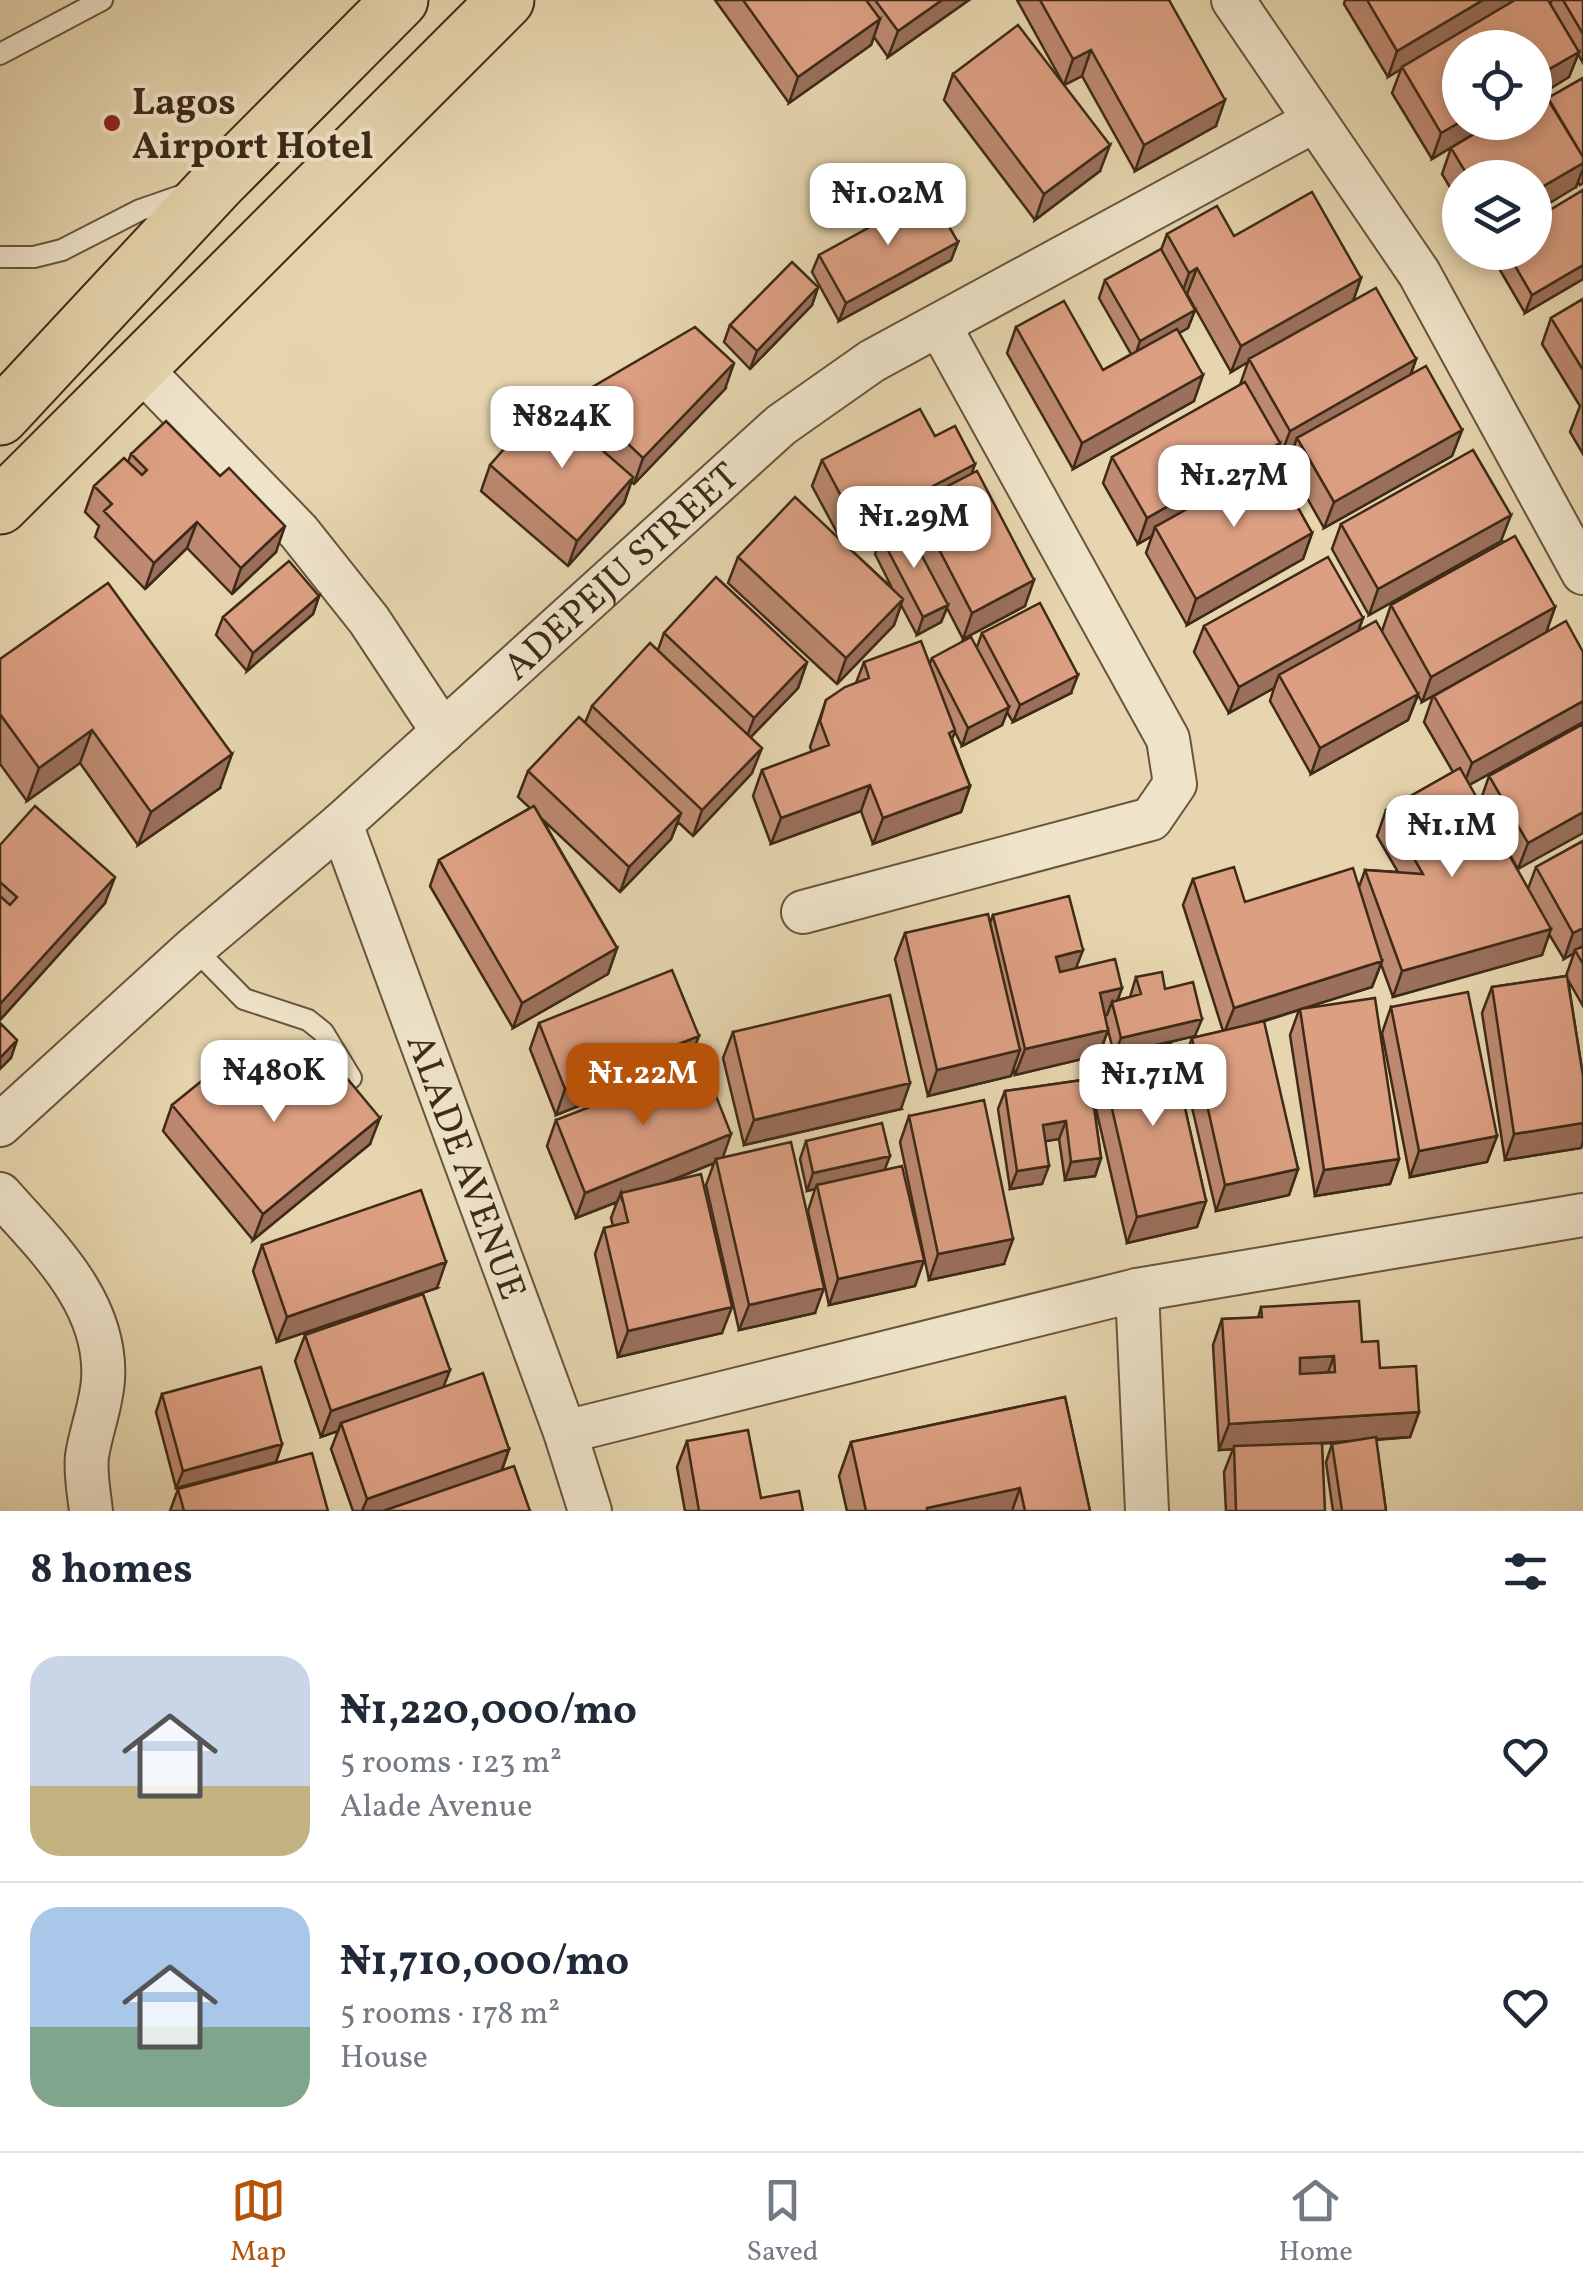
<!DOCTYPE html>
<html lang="en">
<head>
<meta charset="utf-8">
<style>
  body { margin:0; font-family:Vollkorn,serif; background:#f2f2f3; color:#1f2937; height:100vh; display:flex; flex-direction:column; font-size:38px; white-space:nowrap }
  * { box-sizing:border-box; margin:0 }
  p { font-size:32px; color:#747a83 }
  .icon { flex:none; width:55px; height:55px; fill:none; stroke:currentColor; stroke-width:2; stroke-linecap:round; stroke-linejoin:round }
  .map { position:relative; height:1511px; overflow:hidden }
  .drawer { display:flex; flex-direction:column; background:#fff; flex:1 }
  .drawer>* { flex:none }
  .tools { position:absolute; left:1442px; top:30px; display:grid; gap:20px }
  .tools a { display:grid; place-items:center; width:110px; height:110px; border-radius:50%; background:#fff; box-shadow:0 5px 15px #0003; font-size:50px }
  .price { position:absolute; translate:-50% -85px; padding:0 22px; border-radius:20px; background:#fff; color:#222; font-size:32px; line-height:65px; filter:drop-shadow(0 2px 5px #0008) }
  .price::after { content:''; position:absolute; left:50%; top:60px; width:30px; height:22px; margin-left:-15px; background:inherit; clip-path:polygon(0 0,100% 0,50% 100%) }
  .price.current { background:#b45309; color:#fff }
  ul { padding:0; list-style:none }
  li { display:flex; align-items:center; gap:30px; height:250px; padding:0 30px }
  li+li { border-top:2px solid #e0e1e3 }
  li span { display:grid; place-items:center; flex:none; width:280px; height:200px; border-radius:30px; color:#555 }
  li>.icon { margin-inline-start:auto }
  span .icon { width:120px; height:120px; fill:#fffc; stroke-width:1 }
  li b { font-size:42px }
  h2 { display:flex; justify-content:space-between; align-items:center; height:120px; padding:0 30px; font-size:42px }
  .tab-bar { display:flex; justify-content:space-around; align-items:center; height:140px; border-top:2px solid #e0e1e3; background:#fff; font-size:28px; color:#747a83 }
  .tab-bar a { display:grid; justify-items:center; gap:5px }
  .tab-bar .current { color:#b45309 }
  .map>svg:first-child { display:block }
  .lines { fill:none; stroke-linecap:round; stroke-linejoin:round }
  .lane-casing { stroke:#68553d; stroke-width:24 }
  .street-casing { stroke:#68553d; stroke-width:46 }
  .primary-casing { stroke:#3e2a17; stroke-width:59 }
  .lane { stroke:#efe4ca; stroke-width:20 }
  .street { stroke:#efe4ca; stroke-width:42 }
  .primary { stroke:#e6d5ae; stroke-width:55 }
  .wall { fill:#bd8970; stroke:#3e2a17; stroke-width:2.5; fill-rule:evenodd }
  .shaded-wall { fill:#9a6f5b; stroke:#3e2a17; stroke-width:2.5 }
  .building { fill:#dc9f82; stroke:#3e2a17; stroke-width:2.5; fill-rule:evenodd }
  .poi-dot { fill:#8f2418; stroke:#efe4ca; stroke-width:4 }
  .labels { text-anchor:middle; stroke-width:8; stroke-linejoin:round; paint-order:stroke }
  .poi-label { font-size:38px; font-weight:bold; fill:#3e2a17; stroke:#efe4ca; text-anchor:start }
  .street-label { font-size:38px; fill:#3e2a17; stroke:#efe4ca }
</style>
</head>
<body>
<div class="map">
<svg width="1583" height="1511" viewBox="0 0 1583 1511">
  <rect width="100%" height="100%" fill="#e6d5ae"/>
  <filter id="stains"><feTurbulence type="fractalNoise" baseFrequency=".002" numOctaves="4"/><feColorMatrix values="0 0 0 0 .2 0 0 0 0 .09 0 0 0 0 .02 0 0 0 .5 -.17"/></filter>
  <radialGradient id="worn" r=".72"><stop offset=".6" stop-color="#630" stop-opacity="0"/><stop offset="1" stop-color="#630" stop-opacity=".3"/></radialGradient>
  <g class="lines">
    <defs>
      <path id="lane" d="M0,54L102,0
        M0,257H34L62,250L140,210L189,193
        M194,948L244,999L308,1020L323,1032L351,1078"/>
      <g id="street">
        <path d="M1233,0L1419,273L1583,573"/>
        <path d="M139,367L299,532L369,620L443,732"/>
        <path id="s1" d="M341,824L565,1432L590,1511"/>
        <path d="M803,912L1151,819L1175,784L1168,739L939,325"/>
        <path id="s2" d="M0,1125L194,948L341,824L781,425L872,361L1314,121"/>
        <path d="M0,1194C46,1246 108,1303 103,1380C101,1407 91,1430 87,1456C85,1473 89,1494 91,1511"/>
        <path d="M1137,1290L1147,1511"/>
        <path d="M565,1432L1137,1290L1583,1215"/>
      </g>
      <path id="primary" d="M0,417L219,182L400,0
        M0,506L506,0"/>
    </defs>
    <use href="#lane" class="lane-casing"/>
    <use href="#street" class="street-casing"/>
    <use href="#primary" class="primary-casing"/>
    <use href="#lane" class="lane"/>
    <use href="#street" class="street"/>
    <use href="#primary" class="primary"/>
  </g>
  <path class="wall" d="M715,0H969L888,57L874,37L871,45L789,103Z
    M1017,0H1169L1216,126L1135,171L1082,76L1064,85Z
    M1345,0H1514L1550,4L1552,0H1583V63L1578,54L1569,77L1432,159L1392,93L1401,69L1388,77L1344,4Z
    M953,74L1100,171L1035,220L944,100Z
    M1583,78V183L1580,185L1578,182L1576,187L1535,178H1460V204L1442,174L1451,148L1548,98Z
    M1583,190V279L1525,313L1493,258L1495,252H1535Z
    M1167,234L1234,236L1361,278L1353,301L1416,359L1411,374L1462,430L1452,456L1324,528L1288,464L1293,449L1280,457L1277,452L1273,463L1312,533L1303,559L1187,625L1146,553L1152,536L1138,544L1103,483L1112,457L1240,385L1248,362L1231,372L1187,294L1186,295L1195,310L1188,328L1179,333L1194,401L1073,469L1007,353L1016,327L1103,370L1131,354L1099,298L1105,280L1161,250Z
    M958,242L951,260L839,321L812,272L819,255Z
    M818,287L812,305L750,369L724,342L730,325Z
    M1583,299V454L1570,432L1580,406L1542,344L1551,318Z
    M725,389L634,484L631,482L624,503L568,566L481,491L490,465L568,420L577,396Z
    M935,436L975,464L971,474L1025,606L963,639L947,608L941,622L917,635L901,605L894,625L837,684L728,583L738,557L841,540L812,486L822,460ZM909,520L906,526L881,537L875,554L892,588L851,550Z
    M131,454L276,552L232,594L187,548L145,589L95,537L99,526L85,512L94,486L128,462Z
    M1341,524L1501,541L1369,615L1332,549Z
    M319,596L313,614L247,671L216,635L223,617Z
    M1391,605L1555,607L1546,632L1583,652V722L1469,785L1528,889L1536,867L1583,841V1006L1568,980L1583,1076V1141L1581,1148L1505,1160L1482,1013L1492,987L1566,976L1574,953L1564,959L1549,934L1542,955L1393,997L1381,964L1372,987L1304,1008L1399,1159L1390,1184L1315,1196L1290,1035L1299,1010L1262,1022L1298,1169L1289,1195L1216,1211L1182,1064L1192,1038L1223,1031L1183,905L1193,879L1245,902L1359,887L1365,870L1398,872L1377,836L1386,810L1453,772L1424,722L1433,696L1422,702L1418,695L1408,720L1311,774L1270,701L1274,688L1229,713L1194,652L1204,626L1363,618L1358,632L1382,631Z
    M664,633L807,662L798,688L751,737L752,773L693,836L678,822L671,839L620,892L542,819L617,948L608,974L513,1028L430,886L439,860L530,808L518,797L528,771L585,723L592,706L658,650Z
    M982,633L1071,693L1013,722L1007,712L1002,725L962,746L955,732L952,739L970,786L961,812L873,844L861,811L771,844L753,796L762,770L812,752L810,747L826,700L856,683L864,662L930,663L932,658L977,647Z
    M0,659L220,788L138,845L80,763L27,801L0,764Z
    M1583,724L1518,869L1480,802L1489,776Z
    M0,845L105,903L0,1020Z
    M993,915L1076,968L1122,988L1117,1000L1130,997L1136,977L1165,989L1195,1036L1170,1042L1206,1201L1197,1227L1127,1243L1090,1083L1100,1057L1114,1054L1108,1030L1099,1055L1015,1075L1014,1069L1011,1076L928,1096L895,959L905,933L990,923Z
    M1391,1007L1497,1136L1487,1162L1410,1177L1382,1033Z
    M539,1023L689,1062L556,1115L530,1049Z
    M733,1032L901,1109L744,1145L723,1058Z
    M1090,1079L1101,1158L1095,1176L1065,1180L1059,1139L1045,1141L1042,1184L1010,1189L998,1109L1005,1091Z
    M282,1099L370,1144L253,1240L163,1131L172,1105Z
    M909,1116L1004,1264L929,1280L900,1142Z
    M556,1120L723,1158L815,1313L739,1330L706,1185L714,1163L668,1182L722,1333L618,1357L595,1254L604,1228L613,1226L611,1218L617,1202L576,1218L547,1146Z
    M806,1141L885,1169L924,1260L915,1286L829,1305L808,1211L815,1189L807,1191L800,1159Z
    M262,1245L437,1288L277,1342L253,1271Z
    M1261,1307L1362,1342L1380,1368L1419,1412L1410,1437L1376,1440L1386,1511H1333L1326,1462L1332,1444L1346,1442L1318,1444L1325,1511H1226L1224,1472L1233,1449L1219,1450L1213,1345L1222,1319L1258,1318Z
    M305,1335L444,1387L509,1449L502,1470L530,1511H353L331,1449L338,1431L321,1437L295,1361Z
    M162,1394L282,1444L276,1462L176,1488L156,1412Z
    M1065,1397L1090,1511H847L839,1476L851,1442Z
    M687,1441L761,1498L803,1511H685L677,1467Z
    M178,1489L328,1511H170Z"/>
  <path class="shaded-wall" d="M942,0H969L888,57L898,31Z
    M1483,0H1514L1513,2L1388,77L1397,51Z
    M880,19L871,45L789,103L798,77Z
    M1091,50L1082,76L1064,85L1073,59Z
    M1579,52L1569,77L1535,98V77Z
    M1225,100L1216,126L1135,171L1144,145Z
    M1460,122H1493L1432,159L1441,133Z
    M1110,145L1100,171L1035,220L1044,194Z
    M1583,163V169L1576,187L1535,212V191Z
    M958,242L951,260L839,321L846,303Z
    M1583,265V279L1525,313L1532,295Z
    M1197,268L1187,294L1180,299L1189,273Z
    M1361,278L1352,304L1249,359L1248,362L1231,372L1241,346Z
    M818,287L812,305L750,369L757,351Z
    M1195,310L1188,328L1134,359L1140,341Z
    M1416,359L1407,385L1297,438L1293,449L1280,457L1290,431Z
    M734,363L725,389L634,484L643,458Z
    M1203,375L1194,401L1073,469L1082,443Z
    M1462,430L1452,456L1324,528L1334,502Z
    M1280,443L1271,469L1155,527L1152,536L1138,544L1147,518Z
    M975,464L966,490L915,503L909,520L847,552L857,526Z
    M633,477L624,503L568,566L577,541Z
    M1511,515L1501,541L1369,615L1378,589Z
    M197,522L187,548L145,589L154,563Z
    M285,526L276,552L232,594L241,568Z
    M1312,533L1303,559L1187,625L1196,599Z
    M1034,580L1025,606L963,639L972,613Z
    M319,596L313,614L247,671L253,653Z
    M903,599L894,625L837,684L846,658Z
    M948,605L941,622L917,635L923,617Z
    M1555,607L1546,633L1422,702L1431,677Z
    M1363,618L1353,644L1279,675L1274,688L1229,713L1239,687Z
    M807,662L798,688L744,744L754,718Z
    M1078,675L1071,693L1013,722L1020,705Z
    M1418,694L1408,720L1311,774L1320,748Z
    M1583,701V722L1462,789L1472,763Z
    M1009,707L1002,725L962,746L968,728Z
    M92,730L80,763L27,801L39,768Z
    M762,748L752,773L693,836L702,810Z
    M232,754L220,788L138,845L151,812Z
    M870,785L861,811L771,844L781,818Z
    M970,786L961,812L873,844L883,818Z
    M1583,812V833L1518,869L1528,843Z
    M681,813L671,839L620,892L629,867Z
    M115,877L105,903L0,1020V1004Z
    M1583,928V948L1575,950L1574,953L1564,959L1573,933Z
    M1551,929L1542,955L1393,997L1402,971Z
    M617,948L608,974L513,1028L522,1003Z
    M1083,950L1073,976L1047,982L1056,957Z
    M1382,961L1372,987L1224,1033L1234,1008Z
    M1122,988L1114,1010L1112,1002L1107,1015L1090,1019L1100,993Z
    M1202,1019L1195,1036L1114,1055L1121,1038Z
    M1108,1030L1099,1055L1015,1075L1025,1049Z
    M699,1036L689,1062L556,1115L565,1089Z
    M17,1040L11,1058L0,1069V1058Z
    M1020,1050L1011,1076L928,1096L937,1070Z
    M910,1083L901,1109L744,1145L754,1120Z
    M380,1118L370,1144L253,1240L263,1214Z
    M1066,1121L1059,1139L1036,1143L1043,1125Z
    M1583,1123V1141L1581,1148L1505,1160L1514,1134Z
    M731,1134L722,1160L716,1159L714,1163L622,1200L621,1193L617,1202L576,1218L585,1193Z
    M1497,1136L1487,1162L1410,1177L1419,1151Z
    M890,1156L883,1174L817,1185L815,1189L807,1191L813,1173Z
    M1101,1158L1095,1176L1065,1180L1071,1162Z
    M1399,1159L1390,1184L1315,1196L1324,1170Z
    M1049,1166L1042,1184L1010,1189L1017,1171Z
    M1298,1169L1289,1195L1216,1211L1225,1185Z
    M1206,1201L1197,1227L1127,1243L1137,1217Z
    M1013,1239L1004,1264L929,1280L938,1254Z
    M924,1260L915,1286L829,1305L838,1279Z
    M446,1262L437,1288L277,1342L287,1317Z
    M824,1288L815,1313L739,1330L749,1305Z
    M732,1307L722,1333L618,1357L628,1331Z
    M1334,1356L1325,1381L1290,1384L1300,1358Z
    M450,1370L440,1396L341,1423L338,1431L321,1437L331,1411Z
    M1419,1412L1410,1437L1219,1450L1229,1424Z
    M282,1444L276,1462L176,1488L183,1471Z
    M509,1449L500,1475L397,1511H362L367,1499Z
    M1020,1488L1012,1511H926L927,1508Z"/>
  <path class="building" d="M743,0H866L880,19L798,77Z
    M875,0H942L898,31Z
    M1040,0H1169L1225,100L1144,145L1091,50L1073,59Z
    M1367,0H1483L1397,51Z
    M1515,0H1548L1579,52L1535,77V48H1460V122L1441,133L1402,67Z
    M1563,0H1583V34Z
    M1018,25L1110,145L1044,194L953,74Z
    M1583,78V157L1548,98Z
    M1544,93L1583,157V163L1535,191V178H1469L1451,148L1494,122H1535V98Z
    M1583,190V265L1532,295L1507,252H1535V219Z
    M1312,192L1361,278L1241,346L1197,268L1189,273L1167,234L1217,206L1234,236Z
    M930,194L958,242L846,303L819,255Z
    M1161,249L1195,310L1140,341L1105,280Z
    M792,262L818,287L757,351L730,325Z
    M1376,288L1416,359L1290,431L1249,359Z
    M1583,299V370L1551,318Z
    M1064,301L1103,370L1177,329L1203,375L1082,443L1016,327Z
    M695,327L734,363L643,458L577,396Z
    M1426,366L1462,430L1334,502L1297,438Z
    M1245,382L1280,443L1147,518L1112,457Z
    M546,401L633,477L577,541L490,465Z
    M920,409L935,436L955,426L975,464L857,526L822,460Z
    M166,421L220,476L229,468L285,526L241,568L197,522L154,563L104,511L112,504L94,486L124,458L142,475L147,470L131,454Z
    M1473,450L1511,515L1378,589L1341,524Z
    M1272,461L1312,533L1196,599L1155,527Z
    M977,471L1034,580L972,613L915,503Z
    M795,497L903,599L846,658L738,557Z
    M905,524L948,605L923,617L881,537Z
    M1515,536L1555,607L1431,677L1391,605Z
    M1328,557L1363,618L1239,687L1204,626Z
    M289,561L319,596L253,653L223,617Z
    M716,577L807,662L754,718L664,633Z
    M108,583L232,754L151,812L92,730L39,768L0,714V659Z
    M1040,603L1078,675L1020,705L982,633Z
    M1376,621L1418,694L1320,748L1279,675Z
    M1566,621L1583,652V701L1472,763L1434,696Z
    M971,637L1009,707L968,728L932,658Z
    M921,641L955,730L949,733L970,786L883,818L870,785L781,818L762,770L829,745L820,721L826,700L845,687L869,678L864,662Z
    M650,643L762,748L702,810L592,706Z
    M579,717L681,813L629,867L528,771Z
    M1583,724V812L1528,843L1489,776Z
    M1460,768L1551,929L1402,971L1365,870L1423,874L1386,810Z
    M35,806L115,877L0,1004V896L10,905L17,897L0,882V845Z
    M534,806L617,948L522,1003L439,860Z
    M1583,841V928L1573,933L1536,867Z
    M1234,867L1245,902L1353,868L1382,961L1234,1008L1193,879Z
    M1069,896L1083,950L1056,957L1060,972L1115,959L1122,988L1100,993L1108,1030L1025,1049L993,915Z
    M988,914L1020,1050L937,1070L905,933Z
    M1583,946V964L1575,950Z
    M672,970L699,1036L565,1089L539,1023Z
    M1162,972L1165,989L1193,982L1202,1019L1121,1038L1112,1002L1141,994L1136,977Z
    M1567,976L1583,1076V1123L1514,1134L1492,987Z
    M1468,992L1497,1136L1419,1151L1391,1007Z
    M890,995L910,1083L754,1120L733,1032Z
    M1375,998L1399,1159L1324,1170L1300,1009Z
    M1264,1021L1298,1169L1225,1185L1192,1038Z
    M0,1023L17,1040L0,1058Z
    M1170,1042L1206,1201L1137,1217L1100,1057Z
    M241,1049L282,1099L331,1059L380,1118L263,1214L172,1105Z
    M703,1063L731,1134L585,1193L556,1120Z
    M1090,1079L1101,1158L1071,1162L1066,1121L1043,1125L1049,1166L1017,1171L1005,1091Z
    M984,1100L1013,1239L938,1254L909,1116Z
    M882,1123L890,1156L813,1173L806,1141Z
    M791,1142L824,1288L749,1305L716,1159Z
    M902,1166L924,1260L838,1279L817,1185Z
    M701,1174L732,1307L628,1331L604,1228L628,1222L621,1193Z
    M421,1190L446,1262L287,1317L262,1245Z
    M423,1294L450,1370L331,1411L305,1335Z
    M1359,1301L1362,1342L1378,1341L1380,1368L1416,1366L1419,1412L1229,1424L1222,1319L1262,1317L1261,1307ZM1334,1356L1335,1372L1300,1374V1358Z
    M261,1367L282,1444L183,1471L162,1394Z
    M483,1373L509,1449L367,1499L341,1423Z
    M1065,1397L1090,1511H1025L1020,1488L927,1508V1511H866L851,1442Z
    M748,1430L761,1498L799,1491L803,1511H699L687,1441Z
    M1376,1437L1386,1511H1342L1332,1444Z
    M1322,1443L1325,1511H1236L1234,1446Z
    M312,1453L328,1511H184L178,1489Z
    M514,1466L530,1511H383Z"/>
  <circle class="poi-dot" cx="112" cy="123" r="10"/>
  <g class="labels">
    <g class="poi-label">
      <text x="132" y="114">Lagos<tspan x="132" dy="44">Airport Hotel</tspan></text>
    </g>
    <g class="street-label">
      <text dy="13" stroke="none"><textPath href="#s2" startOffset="832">ADEPEJU STREET</textPath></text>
      <text dy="13" stroke="none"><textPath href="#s1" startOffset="365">ALADE AVENUE</textPath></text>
    </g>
  </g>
  <rect width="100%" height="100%" filter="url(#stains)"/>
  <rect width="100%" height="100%" fill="url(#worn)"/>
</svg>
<div class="tools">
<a><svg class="icon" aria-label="locate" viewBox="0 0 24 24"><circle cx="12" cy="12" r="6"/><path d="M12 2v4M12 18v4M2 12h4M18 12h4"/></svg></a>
<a><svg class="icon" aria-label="layers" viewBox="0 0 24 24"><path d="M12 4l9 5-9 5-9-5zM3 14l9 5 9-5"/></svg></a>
</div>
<b class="price" style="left:888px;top:248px">₦1.02M</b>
<b class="price" style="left:562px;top:471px">₦824K</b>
<b class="price" style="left:1234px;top:530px">₦1.27M</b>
<b class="price" style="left:914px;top:571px">₦1.29M</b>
<b class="price" style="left:1452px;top:880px">₦1.1M</b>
<b class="price" style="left:274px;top:1125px">₦480K</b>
<b class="price current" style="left:643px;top:1128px">₦1.22M</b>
<b class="price" style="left:1153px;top:1129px">₦1.71M</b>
</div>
<section class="drawer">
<h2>8 homes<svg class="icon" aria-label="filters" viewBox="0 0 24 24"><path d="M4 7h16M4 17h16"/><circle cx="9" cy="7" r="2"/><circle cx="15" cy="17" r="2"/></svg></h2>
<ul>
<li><span style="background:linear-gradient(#c9d6e8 65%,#c2b280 0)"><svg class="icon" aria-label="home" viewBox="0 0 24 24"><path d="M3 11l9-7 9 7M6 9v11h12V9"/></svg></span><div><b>₦1,220,000/mo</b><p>5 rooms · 123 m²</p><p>Alade Avenue</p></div><svg class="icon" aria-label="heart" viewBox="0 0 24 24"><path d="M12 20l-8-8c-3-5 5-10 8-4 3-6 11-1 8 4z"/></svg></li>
<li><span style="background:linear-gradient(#a9c7e8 60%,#7fa58c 0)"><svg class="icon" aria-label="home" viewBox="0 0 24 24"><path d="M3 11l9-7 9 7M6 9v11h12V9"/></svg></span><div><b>₦1,710,000/mo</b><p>5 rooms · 178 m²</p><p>House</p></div><svg class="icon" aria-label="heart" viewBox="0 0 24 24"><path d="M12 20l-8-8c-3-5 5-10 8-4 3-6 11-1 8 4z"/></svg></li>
</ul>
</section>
<nav class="tab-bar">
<a class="current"><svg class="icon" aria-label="map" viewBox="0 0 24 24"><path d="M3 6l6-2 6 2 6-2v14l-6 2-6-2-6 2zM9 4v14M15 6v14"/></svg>Map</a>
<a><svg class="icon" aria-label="saved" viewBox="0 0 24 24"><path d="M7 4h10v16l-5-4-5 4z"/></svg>Saved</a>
<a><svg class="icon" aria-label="home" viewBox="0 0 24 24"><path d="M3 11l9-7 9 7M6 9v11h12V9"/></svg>Home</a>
</nav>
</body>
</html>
